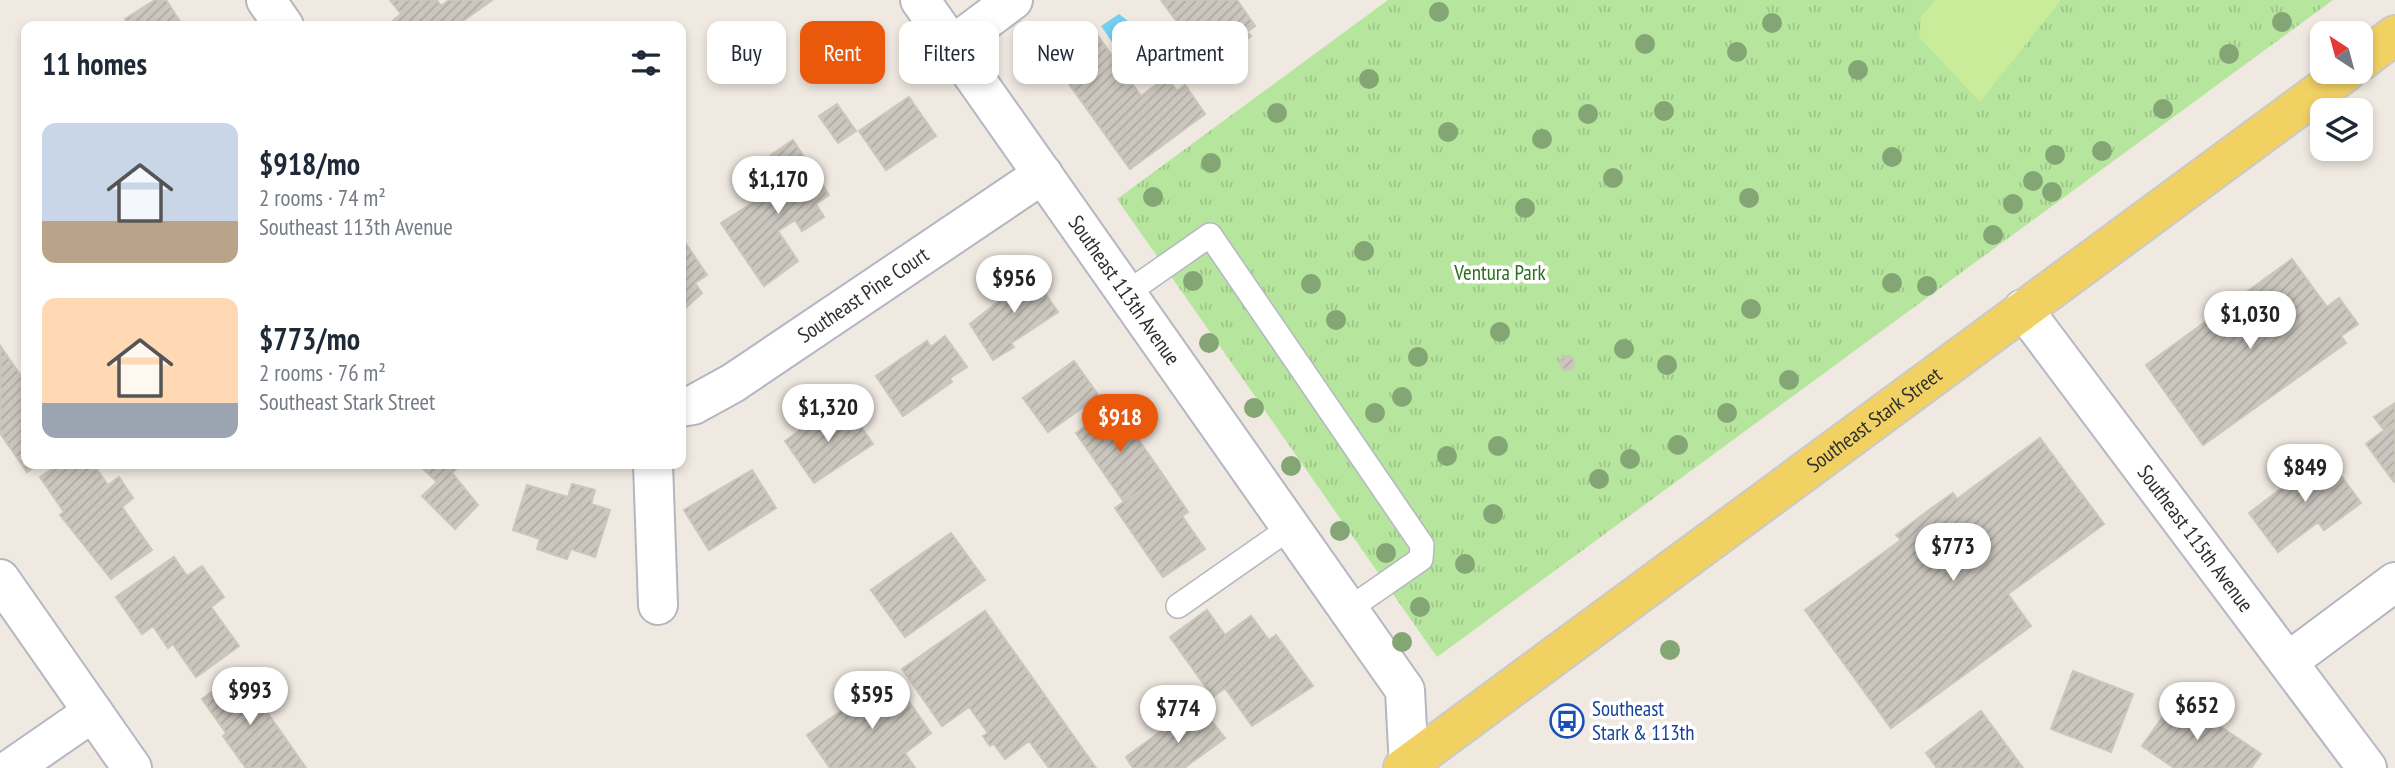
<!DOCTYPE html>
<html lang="en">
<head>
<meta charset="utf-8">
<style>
  body { margin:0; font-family:"PT Sans Narrow",sans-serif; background:#f6f6f7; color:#1f2937; height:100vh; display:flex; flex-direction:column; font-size:26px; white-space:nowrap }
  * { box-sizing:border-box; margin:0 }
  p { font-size:23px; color:#747a83 }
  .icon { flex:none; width:38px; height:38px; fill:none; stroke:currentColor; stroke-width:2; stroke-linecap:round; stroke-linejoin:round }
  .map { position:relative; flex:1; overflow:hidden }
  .drawer { position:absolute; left:21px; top:21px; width:665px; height:448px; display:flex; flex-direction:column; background:#fff; border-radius:14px; box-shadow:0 4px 10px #0003 }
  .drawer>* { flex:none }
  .banner { position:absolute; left:707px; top:21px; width:665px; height:63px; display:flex; gap:14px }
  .needle { width:46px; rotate:324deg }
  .fabs { position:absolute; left:2310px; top:21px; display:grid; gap:14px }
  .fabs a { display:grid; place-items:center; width:63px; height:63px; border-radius:14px; background:#fff; box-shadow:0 4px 10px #0003; font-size:35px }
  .price { position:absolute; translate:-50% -60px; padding:0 16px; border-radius:24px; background:#fff; color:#222; font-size:23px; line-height:46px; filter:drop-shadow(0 2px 4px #0008) }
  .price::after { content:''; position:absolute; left:50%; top:42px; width:21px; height:16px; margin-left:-10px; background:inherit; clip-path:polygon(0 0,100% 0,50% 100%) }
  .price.current { background:#ea580c; color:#fff }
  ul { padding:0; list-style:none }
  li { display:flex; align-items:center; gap:21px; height:175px; padding:0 21px }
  li span { display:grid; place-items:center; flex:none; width:196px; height:140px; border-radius:14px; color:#555 }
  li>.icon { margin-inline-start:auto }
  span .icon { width:84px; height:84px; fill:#fffc; stroke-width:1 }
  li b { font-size:30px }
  h2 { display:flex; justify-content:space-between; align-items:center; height:84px; padding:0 21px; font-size:30px }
  .tag { padding:0 24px; border-radius:14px; background:#fff; box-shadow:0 4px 10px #0003; font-size:24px; line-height:63px }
  .tag.current { background:#ea580c; color:#fff }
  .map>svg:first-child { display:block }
  .park { fill:url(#park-tufts) }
  .pitch { fill:#c9ec9a }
  .water { fill:#75cff0 }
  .building { fill:url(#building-hatch); stroke:#cbc5ba; stroke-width:2 }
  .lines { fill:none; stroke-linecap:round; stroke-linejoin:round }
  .service-casing { stroke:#b4b7c1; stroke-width:26 }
  .minor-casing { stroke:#b4b7c1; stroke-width:42 }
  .primary-casing { stroke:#c9c9c9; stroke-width:42 }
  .service { stroke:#fff; stroke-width:23 }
  .minor { stroke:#fff; stroke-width:38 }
  .primary { stroke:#f2d163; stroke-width:38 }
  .tree { fill:#84a574 }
  .labels { text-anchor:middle; stroke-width:7; stroke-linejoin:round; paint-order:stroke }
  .park-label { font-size:21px; fill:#2c6e1b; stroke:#fff }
  .street-label { font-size:21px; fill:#2e2e2e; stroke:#fff }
  .transit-label { font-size:21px; fill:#164399; stroke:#fff; text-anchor:start }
</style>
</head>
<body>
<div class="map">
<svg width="2395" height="768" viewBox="0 0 2395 768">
  <defs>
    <pattern id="park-tufts" width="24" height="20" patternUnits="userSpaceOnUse" patternTransform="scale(1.75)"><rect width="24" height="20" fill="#b6e59e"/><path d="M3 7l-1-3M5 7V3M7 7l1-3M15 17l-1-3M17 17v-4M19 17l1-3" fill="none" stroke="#9dc588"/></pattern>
    <pattern id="building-hatch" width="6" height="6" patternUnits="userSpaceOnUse" patternTransform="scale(1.75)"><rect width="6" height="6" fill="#cbc7bf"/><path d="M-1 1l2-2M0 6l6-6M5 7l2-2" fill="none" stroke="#afaba4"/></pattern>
  </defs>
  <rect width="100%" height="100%" fill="#efe9e1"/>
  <path class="park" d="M1388,0H2333L1437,657L1117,199Z"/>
  <path class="pitch" d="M1935,0H2061L1980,102L1919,37L1921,17Z"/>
  <path class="water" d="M1119,14L1137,28L1161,64L1138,80L1101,26Z"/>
  <path class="building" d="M155,0H166L183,26H130L125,19Z
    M390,0H437L441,6L449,0H492L456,26H392L390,23L401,14Z
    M1161,0H1237L1255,26L1247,32L1251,36L1209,66Z
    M1096,33L1141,96L1167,77L1177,91L1185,85L1205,114L1130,169L1054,63Z
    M909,97L936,136L886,170L859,131Z
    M837,104L856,131L838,143L819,116Z
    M793,140L829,195L816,204L824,217L802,231L795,220L778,231L798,261L764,286L721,223L787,181L771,155Z
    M686,244L707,275L695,283L702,293L681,312V247Z
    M2292,259L2327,307L2339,298L2358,324L2341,336L2346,343L2203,445L2146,365Z
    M1029,270L1058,312L1011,343L1014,347L993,360L970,324L1009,293L1005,286Z
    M945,336L967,367L950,378L952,382L903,416L876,376L927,341L931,347Z
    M1,347L26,383V464H39L27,472L0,433Z
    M1560 363a7 7 0 1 1 14 0a7 7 0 1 1-14 0Z
    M1074,361L1099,396L1048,432L1023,398Z
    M2395,403V422L2384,430L2374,417Z
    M1115,406L1163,475L1124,502L1076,433Z
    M850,411L873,444L814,483L785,441L826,412L834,422Z
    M2395,422V482H2394L2366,444Z
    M2040,438L2104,524L2008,594L2031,626L1891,728L1805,610L1901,540L1896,535L1925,513L1953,493L1957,499Z
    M2326,455L2361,503L2324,530L2318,522L2278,552L2249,513Z
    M60,464H93L108,485L119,477L133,498L122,507L152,550L111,579L60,515L64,512L40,477Z
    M418,464H461L452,473L478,505L455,529L422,496L437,482Z
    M752,470L776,508L709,550L684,510Z
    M1163,475L1188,512L1182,516L1205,549L1163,577L1115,508Z
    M572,484L595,490L591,504L610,510L595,557L571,549L567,559L537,549L540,539L513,530L527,485L568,497Z
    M951,533L985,580L905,637L871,590Z
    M174,557L187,576L202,566L224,597L211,607L239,646L196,677L173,644L168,648L153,626L142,634L116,597Z
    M1207,610L1225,635L1251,616L1269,640L1276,635L1313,686L1252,726L1225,688L1213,697L1170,637Z
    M985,611L1096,768H1049L1029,741L1005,759L993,743L990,746L983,736L988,733L969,707L942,726L902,669Z
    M2073,671L2133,694L2111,752L2051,729Z
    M239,672L306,768H246L223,736L226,733L202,699Z
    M891,676L931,733L905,753L915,768H830L807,735Z
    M2177,697L2261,754L2251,768H2174L2142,746Z
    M1203,710L1225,738L1184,768H1133L1126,757L1172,723L1178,730Z
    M1981,711L2023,768H1937L1926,753Z"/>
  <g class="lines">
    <defs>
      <path id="service" d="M1127,293L1210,235L1422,545L1421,559L1349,609
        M1178,606L1291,527"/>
      <g id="minor">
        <path d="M266,0L284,26"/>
        <path id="s1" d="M920,0L1405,690L1409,768"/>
        <path d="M953,45L1013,0"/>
        <path id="s2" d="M2023,309L2367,768"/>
        <path id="s3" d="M681,407L693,405L733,383L1043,174"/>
        <path d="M653,464L658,605"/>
        <path d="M0,579L132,768"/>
        <path d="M2289,661L2395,582"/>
        <path d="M12,768L93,712"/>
      </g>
      <g id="primary">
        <path d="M2361,61L2395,35"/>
        <path id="s4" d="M1403,768L2346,72"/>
      </g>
    </defs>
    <use href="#service" class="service-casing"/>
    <use href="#minor" class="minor-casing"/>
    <use href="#primary" class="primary-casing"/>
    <use href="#service" class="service"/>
    <use href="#minor" class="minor"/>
    <use href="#primary" class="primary"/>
  </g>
  <g class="tree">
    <circle cx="1439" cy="12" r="10"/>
    <circle cx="2282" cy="22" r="10"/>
    <circle cx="1772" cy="23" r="10"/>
    <circle cx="1645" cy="44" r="10"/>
    <circle cx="1737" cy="52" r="10"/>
    <circle cx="2229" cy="54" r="10"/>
    <circle cx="1858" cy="70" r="10"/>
    <circle cx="1369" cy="79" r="10"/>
    <circle cx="2163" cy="109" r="10"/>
    <circle cx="1664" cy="111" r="10"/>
    <circle cx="1277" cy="113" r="10"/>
    <circle cx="1588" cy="114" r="10"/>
    <circle cx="1448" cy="132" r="10"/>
    <circle cx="1542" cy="139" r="10"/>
    <circle cx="2102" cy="151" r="10"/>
    <circle cx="2055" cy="155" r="10"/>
    <circle cx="1892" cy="157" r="10"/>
    <circle cx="1211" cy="163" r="10"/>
    <circle cx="1613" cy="178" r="10"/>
    <circle cx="2033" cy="181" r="10"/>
    <circle cx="2052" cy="192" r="10"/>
    <circle cx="1153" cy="197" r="10"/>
    <circle cx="1749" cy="198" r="10"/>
    <circle cx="2013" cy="204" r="10"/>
    <circle cx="1525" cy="208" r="10"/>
    <circle cx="1993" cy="235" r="10"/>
    <circle cx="1364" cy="251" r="10"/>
    <circle cx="1193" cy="281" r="10"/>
    <circle cx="1892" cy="283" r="10"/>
    <circle cx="1311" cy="284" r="10"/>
    <circle cx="1927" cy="286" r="10"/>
    <circle cx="1751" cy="309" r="10"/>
    <circle cx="1336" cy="320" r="10"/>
    <circle cx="1500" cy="332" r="10"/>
    <circle cx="1209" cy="343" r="10"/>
    <circle cx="1624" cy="349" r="10"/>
    <circle cx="1418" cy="357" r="10"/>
    <circle cx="1667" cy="365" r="10"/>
    <circle cx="1789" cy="380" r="10"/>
    <circle cx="1402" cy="397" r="10"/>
    <circle cx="1254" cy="408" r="10"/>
    <circle cx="1375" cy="413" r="10"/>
    <circle cx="1727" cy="413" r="10"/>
    <circle cx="1678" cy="445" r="10"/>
    <circle cx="1498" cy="446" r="10"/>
    <circle cx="1447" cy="456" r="10"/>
    <circle cx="1630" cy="459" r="10"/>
    <circle cx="1291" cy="466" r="10"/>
    <circle cx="1599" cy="479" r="10"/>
    <circle cx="1493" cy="514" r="10"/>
    <circle cx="1340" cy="531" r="10"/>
    <circle cx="1386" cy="553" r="10"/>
    <circle cx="1465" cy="564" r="10"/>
    <circle cx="1420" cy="607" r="10"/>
    <circle cx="1402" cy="642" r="10"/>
    <circle cx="1670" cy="650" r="10"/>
  </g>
  <defs>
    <symbol id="bus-ring" viewBox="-11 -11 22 22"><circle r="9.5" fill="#fff" stroke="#1a4fb4" stroke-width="1.5"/><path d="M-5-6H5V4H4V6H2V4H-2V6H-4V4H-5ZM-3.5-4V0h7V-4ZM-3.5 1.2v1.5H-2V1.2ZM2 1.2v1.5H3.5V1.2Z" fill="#1a4fb4"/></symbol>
  </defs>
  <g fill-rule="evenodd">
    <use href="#bus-ring" x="1548" y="702" width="38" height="38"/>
  </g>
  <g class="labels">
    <g class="park-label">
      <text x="1500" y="280">Ventura Park</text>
    </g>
    <g class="street-label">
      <text dy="7" stroke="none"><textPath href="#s1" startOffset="355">Southeast 113th Avenue</textPath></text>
      <text dy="7" stroke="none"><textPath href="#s3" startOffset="215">Southeast Pine Court</textPath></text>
      <text dy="7" stroke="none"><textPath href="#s4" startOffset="586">Southeast Stark Street</textPath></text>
      <text dy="7" stroke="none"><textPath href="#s2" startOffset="287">Southeast 115th Avenue</textPath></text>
    </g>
    <g class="transit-label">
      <text x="1592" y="716">Southeast<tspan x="1592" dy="24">Stark &amp; 113th</tspan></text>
    </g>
  </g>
</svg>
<div class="fabs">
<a><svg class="needle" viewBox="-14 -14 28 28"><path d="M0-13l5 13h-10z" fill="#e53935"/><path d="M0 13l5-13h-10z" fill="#747a83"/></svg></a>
<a><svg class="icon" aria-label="layers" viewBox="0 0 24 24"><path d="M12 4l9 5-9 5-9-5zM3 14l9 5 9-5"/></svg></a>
</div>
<b class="price" style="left:778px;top:216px">$1,170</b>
<b class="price" style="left:1014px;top:315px">$956</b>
<b class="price" style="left:2250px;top:351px">$1,030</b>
<b class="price" style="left:828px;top:444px">$1,320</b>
<b class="price current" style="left:1120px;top:454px">$918</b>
<b class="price" style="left:2305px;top:504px">$849</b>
<b class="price" style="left:1953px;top:583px">$773</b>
<b class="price" style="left:250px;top:727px">$993</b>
<b class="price" style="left:872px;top:731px">$595</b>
<b class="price" style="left:2197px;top:742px">$652</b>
<b class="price" style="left:1178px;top:745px">$774</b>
<div class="banner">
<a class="tag">Buy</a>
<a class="tag current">Rent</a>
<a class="tag">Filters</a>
<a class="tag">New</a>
<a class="tag">Apartment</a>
</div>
<section class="drawer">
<h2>11 homes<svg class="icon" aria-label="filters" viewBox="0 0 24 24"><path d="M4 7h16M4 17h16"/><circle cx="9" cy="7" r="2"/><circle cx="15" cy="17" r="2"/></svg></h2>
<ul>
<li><span style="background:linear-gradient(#c9d6e8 70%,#b9a48a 0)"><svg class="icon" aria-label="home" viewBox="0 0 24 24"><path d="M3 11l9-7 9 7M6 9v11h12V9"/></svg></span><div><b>$918/mo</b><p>2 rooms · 74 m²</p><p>Southeast 113th Avenue</p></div></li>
<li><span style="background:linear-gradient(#ffd9b3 75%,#9aa5b1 0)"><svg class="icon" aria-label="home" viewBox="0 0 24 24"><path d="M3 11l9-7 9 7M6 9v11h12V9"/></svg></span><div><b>$773/mo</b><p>2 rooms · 76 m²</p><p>Southeast Stark Street</p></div></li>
</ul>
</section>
</div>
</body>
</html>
